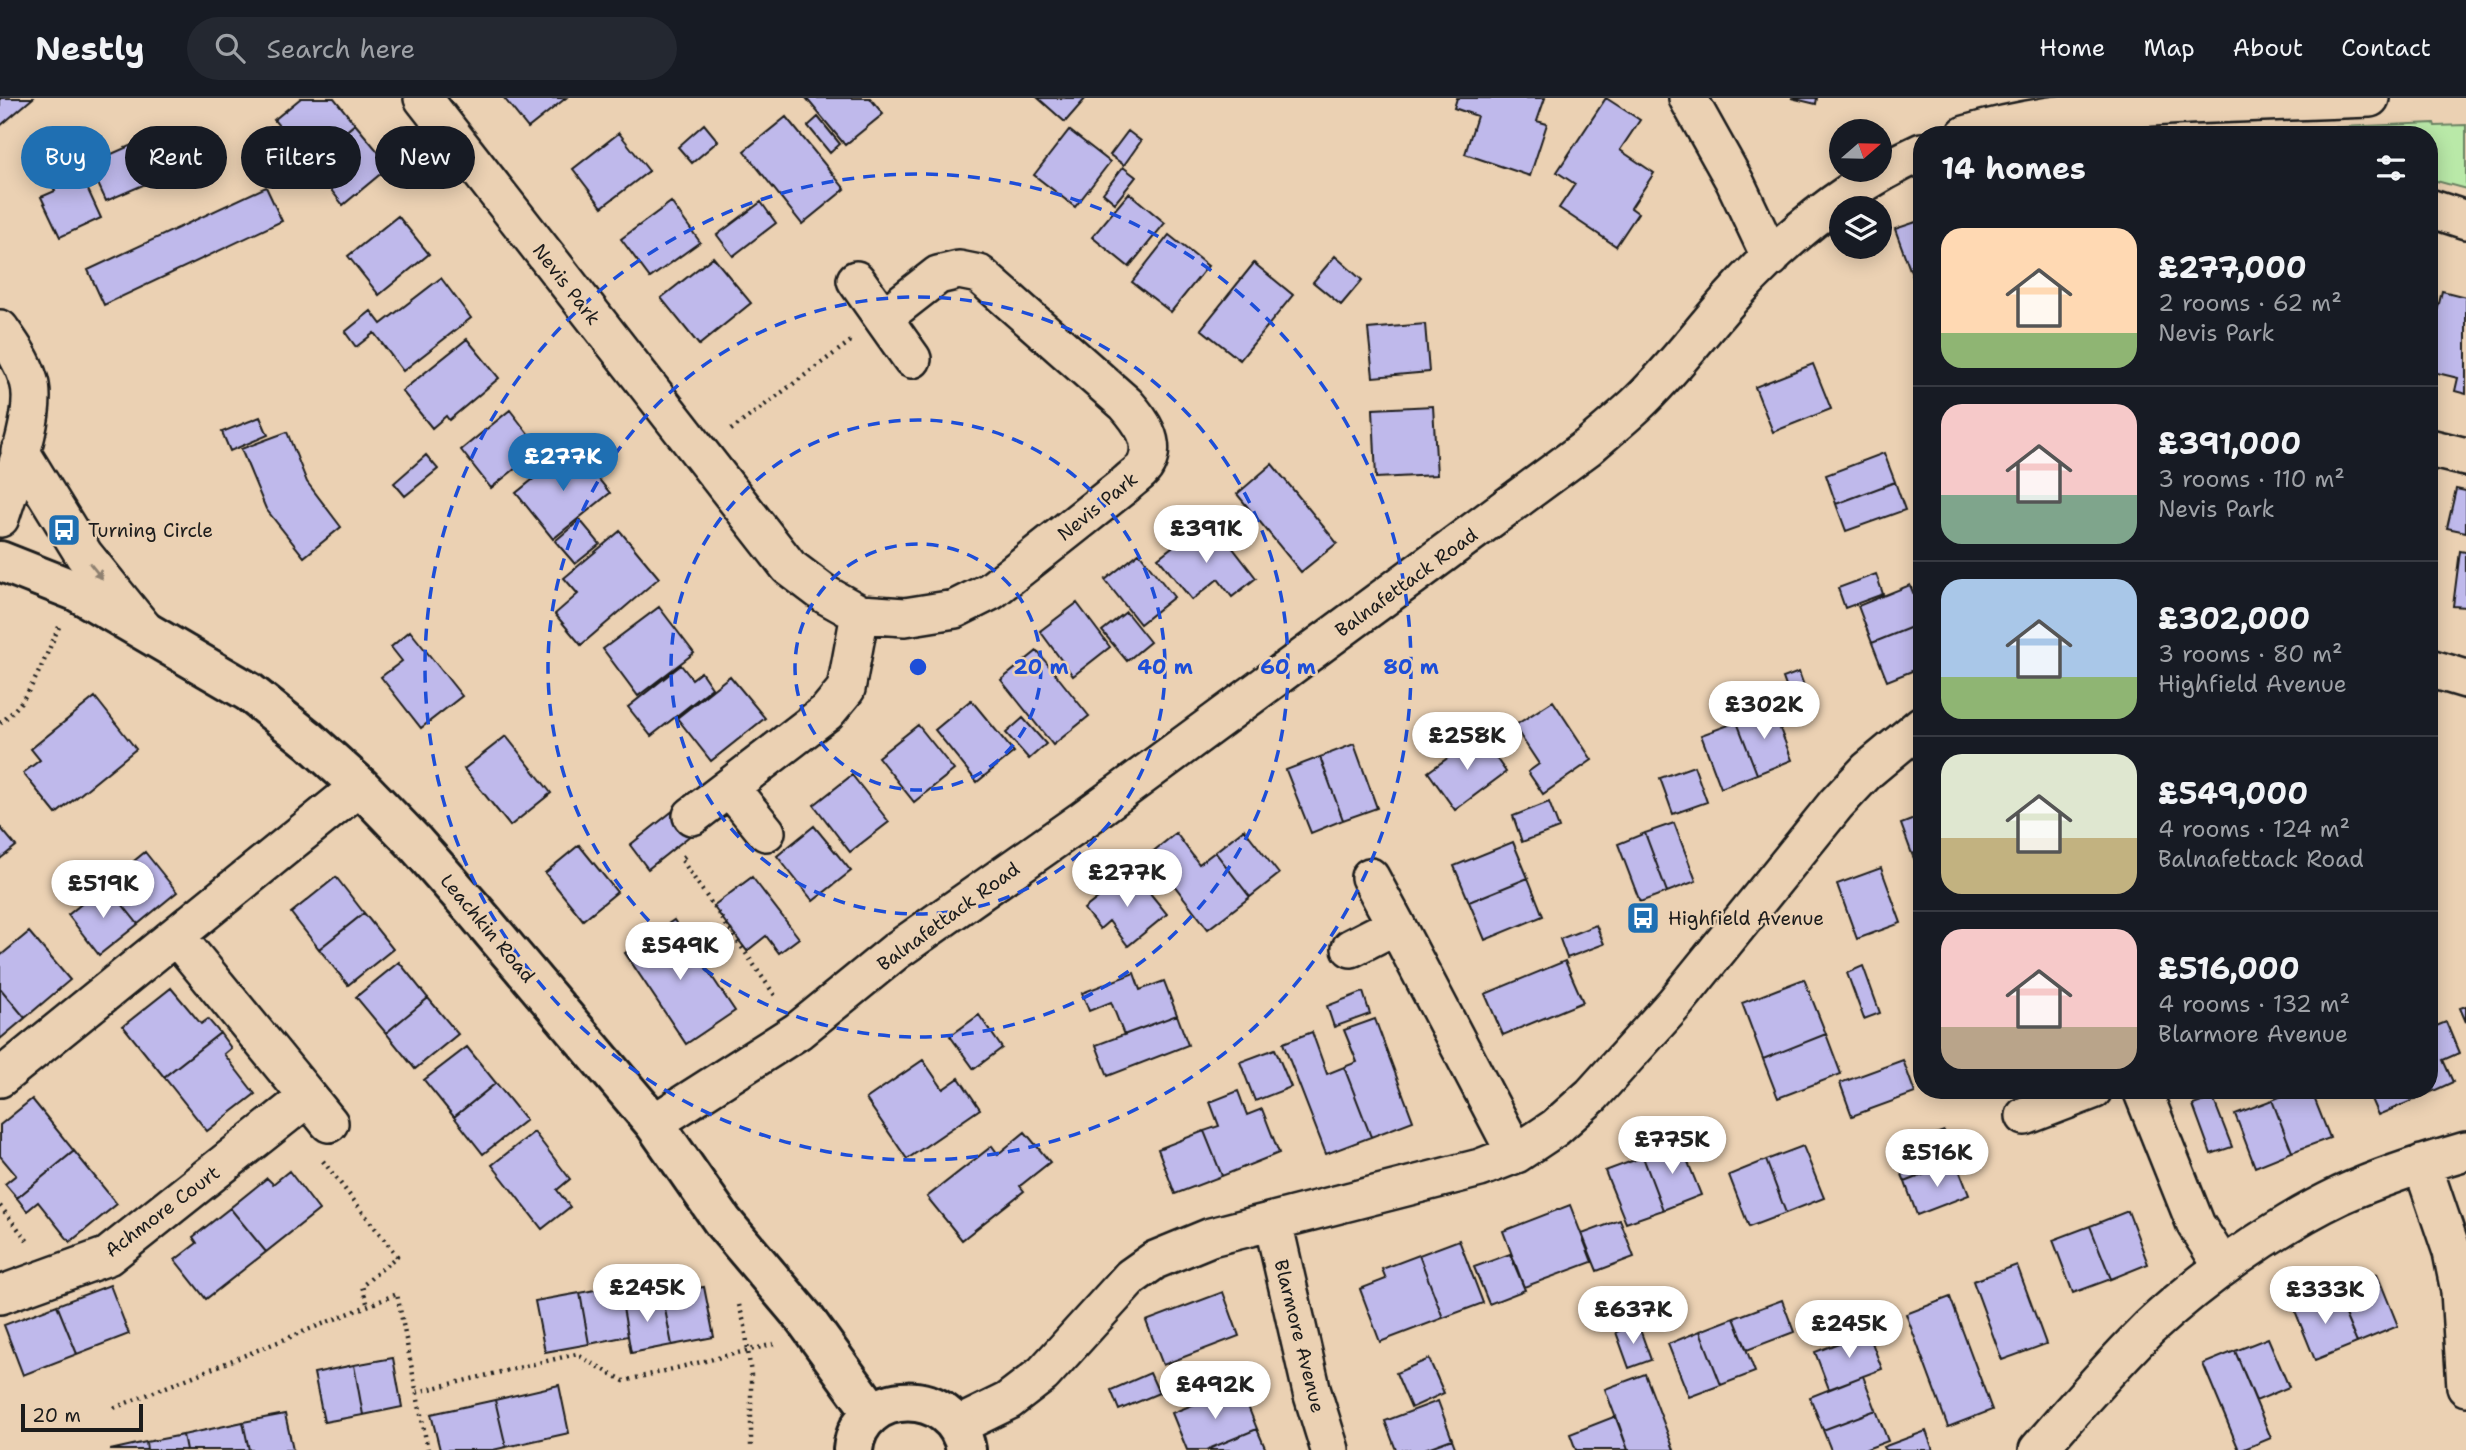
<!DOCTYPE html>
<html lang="en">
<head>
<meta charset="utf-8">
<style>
  body { margin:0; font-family:"Shantell Sans",sans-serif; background:#242831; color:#f1f3f6; height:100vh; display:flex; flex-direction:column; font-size:26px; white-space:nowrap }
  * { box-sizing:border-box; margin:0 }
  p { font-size:23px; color:#9ea1a6 }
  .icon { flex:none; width:38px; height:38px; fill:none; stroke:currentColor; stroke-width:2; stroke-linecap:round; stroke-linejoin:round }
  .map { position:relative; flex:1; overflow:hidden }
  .details { position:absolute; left:1913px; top:28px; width:525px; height:973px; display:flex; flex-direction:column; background:#171b24; border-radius:28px; box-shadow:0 4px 18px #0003 }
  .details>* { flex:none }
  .hud { position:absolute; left:21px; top:28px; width:665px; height:63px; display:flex; gap:14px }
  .needle { width:46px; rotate:70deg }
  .buttons { position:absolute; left:1829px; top:21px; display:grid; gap:14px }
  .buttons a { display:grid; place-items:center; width:63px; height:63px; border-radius:50%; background:#171b24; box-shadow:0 4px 18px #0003; font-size:35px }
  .scale { position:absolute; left:21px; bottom:18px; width:122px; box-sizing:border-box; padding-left:7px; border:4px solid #1c1c1c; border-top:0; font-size:19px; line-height:24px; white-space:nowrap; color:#1c1c1c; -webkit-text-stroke:5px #ebd1b3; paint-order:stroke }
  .price { position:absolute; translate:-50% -60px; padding:0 16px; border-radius:24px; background:#fff; color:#222; font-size:23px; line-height:46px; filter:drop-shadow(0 2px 4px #0008) }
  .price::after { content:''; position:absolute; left:50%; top:42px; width:21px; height:16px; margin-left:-10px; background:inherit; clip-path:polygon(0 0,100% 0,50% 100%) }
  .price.active { background:#1f6fb2; color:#fff }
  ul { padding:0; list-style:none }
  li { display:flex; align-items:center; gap:21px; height:175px; padding:0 28px }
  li+li { border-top:2px solid #363941 }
  li span { display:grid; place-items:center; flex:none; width:196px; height:140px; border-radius:21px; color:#555 }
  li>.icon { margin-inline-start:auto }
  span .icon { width:84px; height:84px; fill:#fffc; stroke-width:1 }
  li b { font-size:30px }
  h2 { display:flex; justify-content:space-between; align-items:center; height:84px; padding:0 28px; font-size:30px }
  .tag { padding:0 24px; border-radius:32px; background:#171b24; box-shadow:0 4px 18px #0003; font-size:24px; line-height:63px }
  .tag.active { background:#1f6fb2; color:#fff }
  header { display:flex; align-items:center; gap:42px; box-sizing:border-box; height:98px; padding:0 35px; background:#171b24; border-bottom:2px solid #363941 }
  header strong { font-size:33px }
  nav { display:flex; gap:38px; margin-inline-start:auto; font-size:24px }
  .search { width:490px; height:63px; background:#242831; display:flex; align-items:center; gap:18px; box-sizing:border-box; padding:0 24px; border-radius:38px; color:#9ea1a6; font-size:26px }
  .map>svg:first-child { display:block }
  .green { fill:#b9e9a8; stroke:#6a8262; stroke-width:2 }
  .building { fill:#bfb9eb; stroke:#1c1c1c; stroke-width:2 }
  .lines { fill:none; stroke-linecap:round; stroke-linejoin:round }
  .minor-casing { stroke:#1c1c1c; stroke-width:42 }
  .tertiary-casing { stroke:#1c1c1c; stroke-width:44 }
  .path { stroke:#1c1c1c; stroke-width:4.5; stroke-dasharray:2 5; stroke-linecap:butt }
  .minor { stroke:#ebd1b3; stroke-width:37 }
  .tertiary { stroke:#ebd1b3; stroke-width:38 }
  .oneway { fill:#8e806f }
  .ring { fill:none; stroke:#1d4ed8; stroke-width:3.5; stroke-dasharray:12 9 }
  .labels { text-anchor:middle; stroke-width:5; stroke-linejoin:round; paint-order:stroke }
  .street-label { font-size:19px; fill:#1c1c1c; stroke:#ebd1b3 }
  .poi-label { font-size:19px; fill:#1c1c1c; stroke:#ebd1b3; text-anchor:start }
  .centre { fill:#1d4ed8; stroke:#ebd1b3; stroke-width:3.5 }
  .ring-label { font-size:21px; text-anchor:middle; font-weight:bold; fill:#1d4ed8; stroke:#ebd1b3; stroke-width:5; stroke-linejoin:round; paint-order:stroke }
</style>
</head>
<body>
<header>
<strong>Nestly</strong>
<div class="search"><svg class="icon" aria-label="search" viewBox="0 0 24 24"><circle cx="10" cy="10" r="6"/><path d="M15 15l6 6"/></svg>Search here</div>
<nav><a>Home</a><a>Map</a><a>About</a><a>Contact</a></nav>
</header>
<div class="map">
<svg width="2466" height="1352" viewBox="0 0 2466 1352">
  <rect width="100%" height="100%" fill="#ebd1b3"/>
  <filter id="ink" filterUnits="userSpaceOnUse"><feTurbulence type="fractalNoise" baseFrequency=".0143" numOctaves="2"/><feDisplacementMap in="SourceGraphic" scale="14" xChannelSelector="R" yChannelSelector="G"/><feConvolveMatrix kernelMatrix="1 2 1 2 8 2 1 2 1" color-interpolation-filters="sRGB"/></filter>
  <g filter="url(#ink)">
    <path class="green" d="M2434,25L2435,28L2466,27V91L2429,81V37H2269L2296,31Z"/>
    <path class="building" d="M0,0H33L0,28Z
      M301,0H334L355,26L309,64L274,22Z
      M504,0H566L528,30Z
      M806,0H870L883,16L845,47Z
      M1038,0H1086L1065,24Z
      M1457,0H1545L1537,23L1547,26L1530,78L1465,56L1477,18L1454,10Z
      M1606,0L1640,22L1620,52L1654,75L1631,110L1638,115L1616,148L1559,110L1575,86L1557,74Z
      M1791,0H1817L1816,6Z
      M786,19L845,91L802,126L744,53Z
      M818,19L840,46L830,55L808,28Z
      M355,26L390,68L343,107L309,64Z
      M704,26L718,43L692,65L678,49Z
      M1069,32L1110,64L1075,109L1034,77Z
      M1128,33L1141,43L1124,67L1110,57Z
      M619,35L649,73L602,109L573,71Z
      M152,38L169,76L106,103L89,66Z
      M73,59L101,120L60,139L41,99L55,93L45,72Z
      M1123,69L1136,79L1115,105L1103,95Z
      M266,89L282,123L104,207L88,172Z
      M1129,95L1165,125L1129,169L1092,139Z
      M671,104L700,144L650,180L621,141Z
      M761,104L776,125L733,158L717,137Z
      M398,118L429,156L379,197L348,158Z
      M1922,122V186L1916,188L1895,131Z
      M1169,137L1208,168L1171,214L1132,184Z
      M1335,158L1362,182L1341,207L1313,184Z
      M713,159L751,205L699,247L661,200Z
      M1254,165L1293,197L1240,262L1201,231Z
      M441,180L471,220L403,273L374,235L356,249L345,234L371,213L381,226Z
      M2442,193L2466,199V296L2455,293L2458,280L2429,273V247Z
      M1425,226L1429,274L1373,279L1368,231Z
      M467,241L499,280L449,322L446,318L432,330L402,293Z
      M1813,266L1831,311L1773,334L1755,289Z
      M1433,308L1437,377L1376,380L1373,311Z
      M510,312L540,351L491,390L461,352Z
      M260,319L268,337L230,353L222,334Z
      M287,334L307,384L341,429L304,459L266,411L241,351Z
      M573,349L610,395L553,441L516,395Z
      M1884,355L1895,384L1836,406L1826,377Z
      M426,357L438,371L405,398L394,385Z
      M1272,366L1337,445L1301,474L1237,396Z
      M1895,384L1905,412L1846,433L1836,406Z
      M2456,391L2466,393V434L2447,430Z
      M580,422L600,446L575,466L555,443Z
      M1199,428L1215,448L1225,440L1256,480L1232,499L1218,481L1192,502L1158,460Z
      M620,433L659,480L581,547L555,516L578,496L564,480Z
      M2460,453L2466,454V509L2453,508Z
      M1139,455L1174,499L1140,526L1105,482Z
      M1876,476L1883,496L1845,510L1838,490Z
      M1910,487L1922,516V525L1872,545L1858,508Z
      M1077,505L1110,549L1073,578L1040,533Z
      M659,509L694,555L638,598L603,551Z
      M1126,514L1150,544L1127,563L1102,533Z
      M1922,525V569L1887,583L1872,545Z
      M410,533L462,598L421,630L381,579L402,563L391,549Z
      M1037,553L1089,618L1053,647L1001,582Z
      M681,567L692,581L701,574L712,590L651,638L628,609Z
      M1799,574L1812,610L1796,616L1783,580Z
      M730,578L765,620L711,663L677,620Z
      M95,599L136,651L56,716L23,675L40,662L31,651Z
      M971,602L1014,654L977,684L935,632Z
      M1553,603L1592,662L1543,696L1528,674L1539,666L1514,628Z
      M1772,610L1792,662L1757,676L1737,624Z
      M1023,620L1046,646L1029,661L1006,635Z
      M1737,624L1757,676L1721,690L1701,637Z
      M918,627L954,672L914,704L878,659Z
      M1480,637L1506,674L1455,712L1428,674Z
      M506,638L551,695L510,728L464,671Z
      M1354,646L1377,710L1343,722L1320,659Z
      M1320,659L1343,722L1311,735L1286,672Z
      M1694,668L1707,704L1673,716L1660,680Z
      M852,677L889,724L850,754L814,707Z
      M1549,704L1559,730L1522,744L1513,718Z
      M674,712L692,736L648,771L630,747Z
      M1922,718V753L1912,756L1901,726Z
      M1674,725L1696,783L1667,794L1645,735Z
      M814,728L851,773L813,803L777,758Z
      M0,729L16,748L0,761Z
      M1244,731L1279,776L1250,799L1215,754Z
      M1176,735L1199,766L1215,754L1250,799L1208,831L1150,756Z
      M1645,735L1667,794L1640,804L1618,746Z
      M1513,744L1528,780L1469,804L1454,768Z
      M579,747L617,794L583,822L545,775Z
      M1922,753V778L1912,756Z
      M145,754L177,794L138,826L106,786Z
      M1881,770L1901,825L1857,841L1837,786Z
      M1132,773L1167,816L1128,848L1109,823L1100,831L1084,811Z
      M336,779L364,815L319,851L291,815Z
      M752,779L799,840L779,855L766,838L747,853L713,808Z
      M1528,780L1543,818L1485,842L1469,804Z
      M106,786L138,826L99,857L68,817Z
      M364,815L393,851L348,887L319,851Z
      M674,822L735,913L686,946L625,855Z
      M1596,827L1604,846L1567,860L1560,841Z
      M29,834L70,882L25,920L0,890V858Z
      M1565,863L1583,904L1503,937L1485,896Z
      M399,864L428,900L386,935L356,899Z
      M1863,868L1880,915L1864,921L1847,875Z
      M1134,875L1140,892L1164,883L1177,917L1124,937L1111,904L1089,913L1082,895Z
      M1804,881L1826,936L1763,961L1742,905Z
      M0,890L25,920L0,941Z
      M171,890L201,926L208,921L220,935L164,979L123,928Z
      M1363,894L1370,916L1334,929L1327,908Z
      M428,900L458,936L415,971L386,935Z
      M2466,908V924L2460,910Z
      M979,917L1002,950L974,971L950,938Z
      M1177,917L1188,947L1108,978L1096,947Z
      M1375,921L1413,1023L1371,1039L1344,969L1357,964L1344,932Z
      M2446,924L2459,955L2443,962L2453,984L2414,1002L2410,992H2429V931Z
      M1312,934L1327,976L1344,969L1371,1039L1326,1056L1283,945Z
      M220,935L231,950L224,956L255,996L207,1033L164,979Z
      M1826,936L1841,976L1778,1000L1763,961Z
      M467,949L496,985L454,1019L424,982Z
      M1275,951L1291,989L1255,1003L1240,964Z
      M923,962L943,991L959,980L980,1011L907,1061L866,1001Z
      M1903,962L1915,995L1852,1018L1840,985Z
      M496,985L526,1022L483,1056L454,1019Z
      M2297,992H2311L2330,1040L2292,1054L2272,1002Z
      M2367,992H2410L2414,1002L2378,1017Z
      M1238,993L1247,1017L1262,1011L1279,1055L1222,1078L1204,1033L1219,1028L1210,1004Z
      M2213,1000L2232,1049L2211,1056L2193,1007Z
      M32,1001L74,1053L17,1100L5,1086L16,1077L0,1058V1027Z
      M2272,1002L2292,1054L2255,1069L2235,1016Z
      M1204,1033L1222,1078L1175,1096L1158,1051Z
      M1944,1033L1956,1064L1905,1084L1892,1052Z
      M534,1034L570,1081L557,1092L570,1109L542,1131L492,1067Z
      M1025,1034L1050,1064L1020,1088L1024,1093L962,1142L927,1099L992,1048L998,1056Z
      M1680,1044L1701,1097L1663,1112L1643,1059Z
      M1803,1048L1824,1100L1786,1115L1766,1062Z
      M74,1053L117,1106L70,1144L38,1104L27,1113L17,1100Z
      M1643,1059L1663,1112L1626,1125L1605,1073Z
      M1766,1062L1786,1115L1749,1129L1729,1077Z
      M1956,1064L1969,1097L1917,1117L1905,1084Z
      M289,1073L319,1112L266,1154L230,1110L267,1080L273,1086Z
      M1570,1107L1592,1164L1524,1189L1503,1133Z
      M230,1110L266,1154L206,1201L175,1162L197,1145L193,1139Z
      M2128,1113L2148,1166L2111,1181L2090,1128Z
      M1620,1122L1634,1159L1597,1173L1582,1136Z
      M2090,1128L2111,1181L2073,1195L2053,1142Z
      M1459,1142L1483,1205L1443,1220L1419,1157Z
      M1510,1156L1525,1192L1489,1206L1474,1169Z
      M1419,1157L1443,1220L1380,1244L1360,1191L1386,1181L1382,1171Z
      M2017,1167L2046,1246L2002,1262L1973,1183Z
      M2377,1176L2398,1228L2357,1245L2335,1193Z
      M110,1187L129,1236L77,1256L57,1207Z
      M619,1187L628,1238L589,1246L580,1195Z
      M704,1189L714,1239L672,1247L662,1196Z
      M2335,1193L2357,1245L2315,1262L2294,1210Z
      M1223,1194L1239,1238L1163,1267L1146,1223Z
      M580,1195L589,1246L545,1254L535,1203Z
      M662,1196L672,1247L631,1255L622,1204Z
      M1950,1199L1992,1312L1948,1329L1906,1216Z
      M1782,1202L1794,1234L1747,1252L1734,1220Z
      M57,1207L77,1256L23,1277L4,1227Z
      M1734,1220L1755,1274L1721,1287L1700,1233Z
      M1638,1226L1651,1262L1629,1270L1616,1234Z
      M1700,1233L1721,1287L1689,1299L1668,1246Z
      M1868,1234L1882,1271L1829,1291L1815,1254Z
      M2268,1240L2289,1289L2256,1303L2235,1253Z
      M2235,1253L2271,1340L2242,1352H2239L2203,1266Z
      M393,1260L402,1309L363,1317L354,1267Z
      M1429,1261L1444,1295L1411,1310L1396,1275Z
      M354,1267L363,1317L324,1324L314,1275Z
      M1150,1275L1159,1295L1119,1312L1111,1292Z
      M1645,1276L1674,1352H1628L1605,1291Z
      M1863,1278L1876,1312L1823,1332L1810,1299Z
      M559,1287L569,1335L506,1349L495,1302Z
      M1240,1288L1257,1331L1206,1352H1187L1172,1315Z
      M495,1302L506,1349L493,1352H440L431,1316Z
      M1438,1303L1452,1341L1422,1352H1396L1385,1323Z
      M1876,1312L1888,1343L1864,1352H1831L1823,1332Z
      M285,1316L293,1352H249L243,1324Z
      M1616,1318L1628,1352H1576L1570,1336Z
      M243,1324L249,1352H186L183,1337Z
      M1257,1331L1266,1352H1206Z
      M1926,1333L1933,1352H1885L1883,1349Z
      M183,1337L186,1352H147L146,1344Z
      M1452,1341L1456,1352H1422Z
      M146,1344L147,1352H110Z"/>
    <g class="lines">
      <defs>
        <path id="minor" d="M423,0L789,469L826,497L860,516L905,519L955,511L991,493L1126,386C1132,380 1143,373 1146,366C1157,343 1140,322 1126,306L979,176L959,172L938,177L883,220
          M1688,0L1735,84L1771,160
          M1965,37C2040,14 2110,11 2188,7C2249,5 2310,2 2370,0
          M2429,110L2466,122
          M856,182L912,261
          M0,231C12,248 23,263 29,283C39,316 10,387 0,420
          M2429,350L2466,359
          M20,353L84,457L143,530
          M2429,570L2466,581
          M730,690L766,734
          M692,718L827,614L846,591L860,516
          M1370,779L1396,827
          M1351,850L1396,827L1516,1056
          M0,980L360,688
          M2142,992L2196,1127L2223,1169
          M308,999L329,1025
          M2025,1018L2093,992
          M654,1025L798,933L896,853L1084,721L1588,349C1604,335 1621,321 1636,307C1670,275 1698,237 1728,203C1782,142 1847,88 1922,54
          M2422,1066L2452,1154L2460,1193L2466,1289
          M1273,1124L1312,1294L1330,1352
          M0,1197L108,1158L308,999L176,838
          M957,1328L1008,1303L1043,1276L1131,1179L1155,1162L1211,1139L1480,1070L1516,1056L1555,1030L1592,997L1675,905L1836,706L1868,672L1922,627
          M2038,1352C2074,1310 2110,1269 2149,1230C2201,1181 2276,1128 2341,1097C2381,1079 2424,1065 2466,1053"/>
        <path id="tertiary" d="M0,463L76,493L249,594L309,642L360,688L415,745L474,812L654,1025L723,1124L805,1221L873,1315
          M853,1352C859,1288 955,1287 966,1352"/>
      </defs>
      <use href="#minor" class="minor-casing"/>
      <use href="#tertiary" class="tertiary-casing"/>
      <path class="path" d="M731,332L851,243
        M0,625C31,602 43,563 59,529
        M685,758L681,761L776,899
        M323,1063L397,1158L362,1188L368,1208
        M0,1108L30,1146
        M739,1207L745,1228L751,1277V1352
        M417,1294L576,1256L624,1283L774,1246
        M114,1310L397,1196L428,1352"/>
      <use href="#minor" class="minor"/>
      <use href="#tertiary" class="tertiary"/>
    </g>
    <defs><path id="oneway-solid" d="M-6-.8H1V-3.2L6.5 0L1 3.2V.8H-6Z" transform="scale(1.75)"/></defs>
    <use class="oneway" href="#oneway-solid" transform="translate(96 473) rotate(51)"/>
  </g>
  <g class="ring">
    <circle cx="918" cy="569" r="123"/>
    <circle cx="918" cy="569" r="247"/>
    <circle cx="918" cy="569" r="370"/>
    <circle cx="918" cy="569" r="493"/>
  </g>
  <defs>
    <symbol id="bus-square" viewBox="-11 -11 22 22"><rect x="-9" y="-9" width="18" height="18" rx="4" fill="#1f6fb2" stroke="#ebd1b3"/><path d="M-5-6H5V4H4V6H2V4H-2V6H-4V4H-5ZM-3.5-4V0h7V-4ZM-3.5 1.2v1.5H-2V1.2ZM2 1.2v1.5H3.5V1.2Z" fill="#fff"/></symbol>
  </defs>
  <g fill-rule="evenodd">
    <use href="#bus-square" x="45" y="413" width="38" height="38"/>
    <use href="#bus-square" x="1624" y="801" width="38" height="38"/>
  </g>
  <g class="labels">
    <g class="street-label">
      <text transform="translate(567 186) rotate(52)" y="7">Nevis Park</text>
      <text transform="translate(1097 408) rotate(-39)" y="7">Nevis Park</text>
      <text transform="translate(1406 484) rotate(-36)" y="7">Balnafettack Road</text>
      <text transform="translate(948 818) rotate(-36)" y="7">Balnafettack Road</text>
      <text transform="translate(488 830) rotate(50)" y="7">Leachkin Road</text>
      <text transform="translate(162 1113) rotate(-37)" y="7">Achmore Court</text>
      <text transform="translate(1300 1238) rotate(76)" y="7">Blarmore Avenue</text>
    </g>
    <g class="poi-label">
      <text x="88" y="439">Turning Circle</text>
      <text x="1668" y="827">Highfield Avenue</text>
    </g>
  </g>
  <circle cx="918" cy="569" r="10" class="centre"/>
  <g class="ring-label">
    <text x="1041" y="576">20 m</text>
    <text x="1165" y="576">40 m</text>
    <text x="1288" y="576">60 m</text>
    <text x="1411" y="576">80 m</text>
  </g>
</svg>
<div class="buttons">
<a><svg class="needle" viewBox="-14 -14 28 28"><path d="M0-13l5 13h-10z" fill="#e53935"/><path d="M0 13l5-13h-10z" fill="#9ea1a6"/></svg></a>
<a><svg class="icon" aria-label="layers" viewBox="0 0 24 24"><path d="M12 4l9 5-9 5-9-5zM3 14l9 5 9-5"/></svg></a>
</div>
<div class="scale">20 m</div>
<b class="price active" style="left:563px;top:395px">£277K</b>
<b class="price" style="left:1206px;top:467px">£391K</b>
<b class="price" style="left:1764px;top:643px">£302K</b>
<b class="price" style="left:1467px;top:674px">£258K</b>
<b class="price" style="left:1127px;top:811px">£277K</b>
<b class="price" style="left:103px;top:822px">£519K</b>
<b class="price" style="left:680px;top:884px">£549K</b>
<b class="price" style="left:1672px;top:1078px">£775K</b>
<b class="price" style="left:1937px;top:1091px">£516K</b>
<b class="price" style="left:647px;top:1226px">£245K</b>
<b class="price" style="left:2325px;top:1228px">£333K</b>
<b class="price" style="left:1633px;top:1248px">£637K</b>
<b class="price" style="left:1849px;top:1262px">£245K</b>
<b class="price" style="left:1215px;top:1323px">£492K</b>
<div class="hud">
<a class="tag active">Buy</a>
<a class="tag">Rent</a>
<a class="tag">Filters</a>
<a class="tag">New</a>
</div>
<section class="details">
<h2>14 homes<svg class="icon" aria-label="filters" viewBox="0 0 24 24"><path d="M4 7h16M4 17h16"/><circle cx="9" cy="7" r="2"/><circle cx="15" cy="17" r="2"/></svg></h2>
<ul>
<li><span style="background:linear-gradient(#ffd9b3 75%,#8fb573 0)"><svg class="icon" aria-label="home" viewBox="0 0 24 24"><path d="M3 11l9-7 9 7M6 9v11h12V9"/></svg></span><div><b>£277,000</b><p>2 rooms · 62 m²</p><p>Nevis Park</p></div></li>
<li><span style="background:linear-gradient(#f6c9c9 65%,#7fa58c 0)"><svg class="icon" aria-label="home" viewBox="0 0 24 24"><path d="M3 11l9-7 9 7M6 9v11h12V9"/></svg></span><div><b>£391,000</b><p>3 rooms · 110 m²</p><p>Nevis Park</p></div></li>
<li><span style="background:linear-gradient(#a9c7e8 70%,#8fb573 0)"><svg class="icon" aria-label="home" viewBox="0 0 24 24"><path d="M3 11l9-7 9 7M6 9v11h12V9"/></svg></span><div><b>£302,000</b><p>3 rooms · 80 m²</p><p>Highfield Avenue</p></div></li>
<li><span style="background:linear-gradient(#dfe7d0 60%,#c2b280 0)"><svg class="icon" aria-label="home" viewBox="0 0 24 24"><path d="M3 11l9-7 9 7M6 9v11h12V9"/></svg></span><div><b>£549,000</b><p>4 rooms · 124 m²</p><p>Balnafettack Road</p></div></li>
<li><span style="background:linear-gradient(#f6c9c9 70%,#b9a48a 0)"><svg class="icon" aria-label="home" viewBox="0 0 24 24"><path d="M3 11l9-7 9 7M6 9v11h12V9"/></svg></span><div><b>£516,000</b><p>4 rooms · 132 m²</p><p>Blarmore Avenue</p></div></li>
</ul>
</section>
</div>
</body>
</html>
